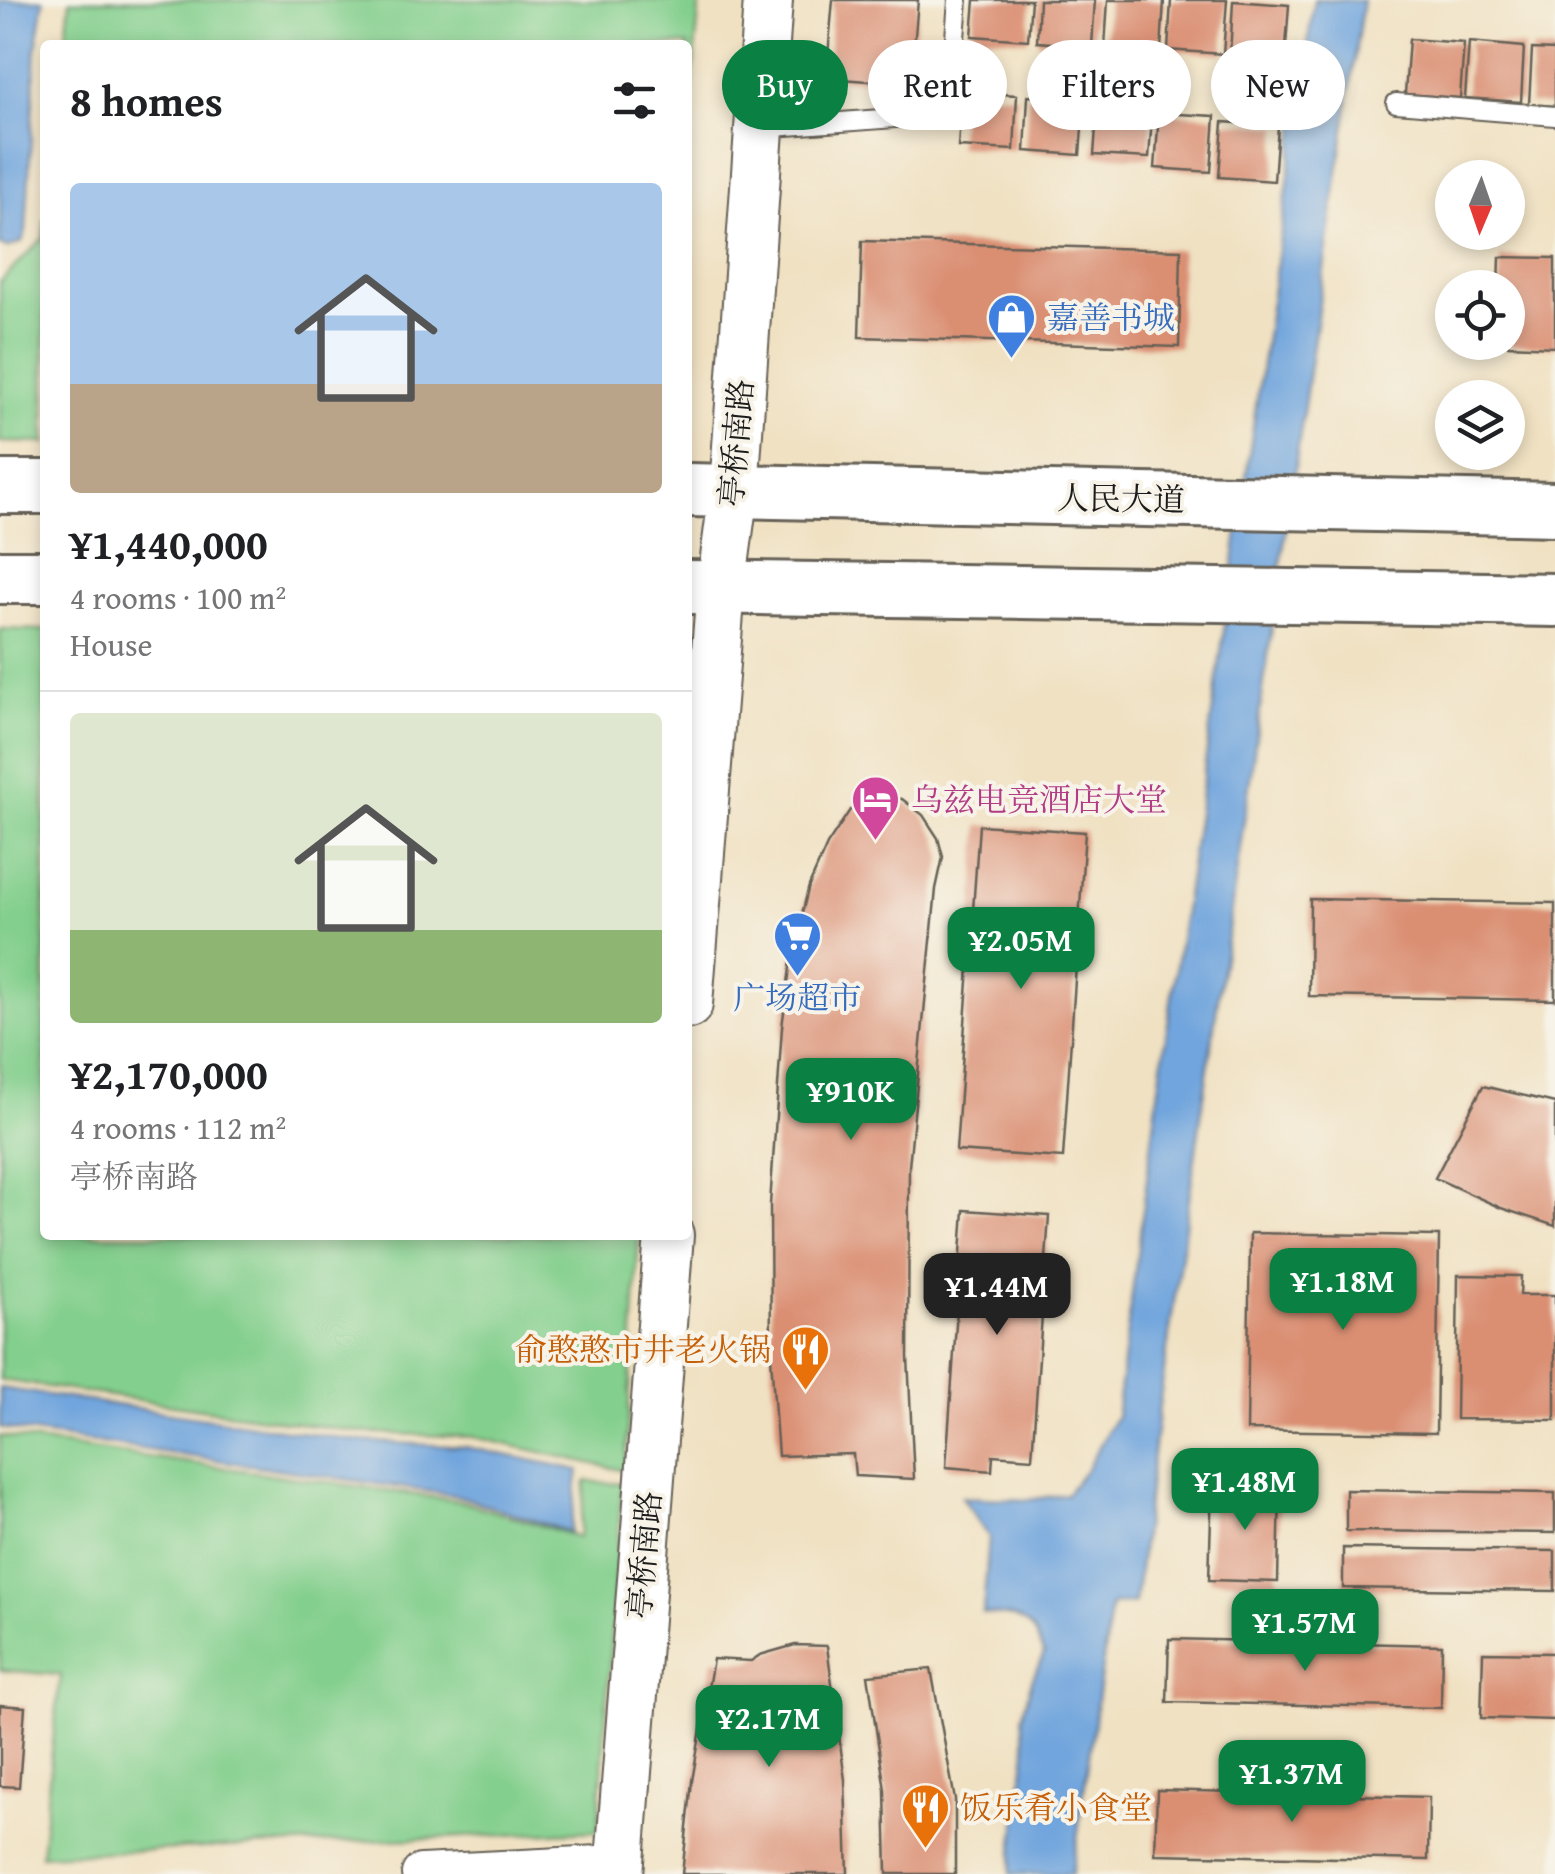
<!DOCTYPE html>
<html lang="en">
<head>
<meta charset="utf-8">
<style>
  body { margin:0; font-family:"Gentium Book Plus","Noto Serif SC",serif; background:#f2f2f2; color:#202124; height:100vh; display:flex; flex-direction:column; font-size:38px; white-space:nowrap }
  * { box-sizing:border-box; margin:0 }
  p { font-size:32px; color:#757577 }
  .icon { flex:none; width:55px; height:55px; fill:none; stroke:currentColor; stroke-width:2; stroke-linecap:round; stroke-linejoin:round }
  .map { position:relative; flex:1; overflow:hidden }
  .details { position:absolute; left:40px; top:40px; width:652px; height:1200px; display:flex; flex-direction:column; background:#fff; border-radius:10px; box-shadow:0 5px 15px #0003 }
  .details>* { flex:none }
  .hud { position:absolute; left:722px; top:40px; width:682px; height:90px; display:flex; gap:20px }
  .needle { width:65px; rotate:182deg }
  .buttons { position:absolute; left:1435px; top:160px; display:grid; gap:20px }
  .buttons a { display:grid; place-items:center; width:90px; height:90px; border-radius:50%; background:#fff; box-shadow:0 5px 15px #0003; font-size:50px }
  .price { position:absolute; translate:-50% -85px; padding:0 22px; border-radius:20px; background:#0b8043; color:#fff; font-size:32px; line-height:65px; filter:drop-shadow(0 2px 5px #0008) }
  .price::after { content:''; position:absolute; left:50%; top:60px; width:30px; height:22px; margin-left:-15px; background:inherit; clip-path:polygon(0 0,100% 0,50% 100%) }
  .price.selected { background:#222; color:#fff }
  ul { padding:0; list-style:none }
  li { display:grid; align-content:center; gap:20px; height:530px; padding:0 30px }
  li+li { border-top:2px solid #e0e0e0 }
  li span { display:grid; place-items:center; height:310px; border-radius:10px; color:#555 }
  li>.icon { margin-inline-start:auto }
  span .icon { width:180px; height:180px; fill:#fffc; stroke-width:1 }
  li b { font-size:42px }
  h2 { display:flex; justify-content:space-between; align-items:center; height:120px; padding:0 30px; font-size:42px }
  .tag { padding:0 35px; border-radius:45px; background:#fff; box-shadow:0 5px 15px #0003; font-size:35px; line-height:90px }
  .tag.selected { background:#0b8043; color:#fff }
  .map>svg:first-child { display:block }
  .green { fill:#83cf8d; stroke:#507654; stroke-width:2.5 }
  .water { fill:#71a5dd; stroke:#46607c; stroke-width:2.5 }
  .building { fill:#da8f73 }
  .lines { fill:none; stroke-linecap:round; stroke-linejoin:round }
  .service-casing { stroke:#666156; stroke-width:22 }
  .minor-casing { stroke:#666156; stroke-width:42 }
  .tertiary-casing { stroke:#666156; stroke-width:52 }
  .secondary-casing { stroke:#666156; stroke-width:58 }
  .service { stroke:#fff; stroke-width:18 }
  .minor { stroke:#fff; stroke-width:38 }
  .tertiary { stroke:#fff; stroke-width:48 }
  .secondary { stroke:#fff; stroke-width:52 }
  .labels { text-anchor:middle; stroke-width:8; stroke-linejoin:round; paint-order:stroke }
  .shop-label { font-size:32px; fill:#366cbe; stroke:#f7f3e8; text-anchor:start }
  .street-label { font-size:32px; fill:#1c1c1c; stroke:#f7f3e8 }
  .hotel-label { font-size:32px; fill:#b23c85; stroke:#f7f3e8; text-anchor:start }
  .food-label { font-size:32px; fill:#c56008; stroke:#f7f3e8; text-anchor:end }
</style>
</head>
<body>
<div class="map">
<svg width="1555" height="1874" viewBox="0 0 1555 1874">
  <rect width="100%" height="100%" fill="#f7f3e8"/>
  <filter id="ink" filterUnits="userSpaceOnUse"><feTurbulence type="fractalNoise" baseFrequency=".01" numOctaves="2"/><feDisplacementMap in="SourceGraphic" scale="20" xChannelSelector="R" yChannelSelector="G"/><feConvolveMatrix kernelMatrix="1 2 1 2 8 2 1 2 1" color-interpolation-filters="sRGB"/></filter>
  <filter id="wash" filterUnits="userSpaceOnUse"><feTurbulence type="fractalNoise" baseFrequency=".0048" numOctaves="4" result="noise"/><feDisplacementMap in="SourceGraphic" scale="40" xChannelSelector="R" yChannelSelector="G"/><feGaussianBlur stdDeviation="2.25" result="paint"/><feColorMatrix in="noise" values="0 0 0 0 0 0 0 0 0 0 0 0 0 0 0 0 0 1.4 0 .05"/><feComposite in="paint" operator="in"/></filter>
  <g filter="url(#wash)">
    <rect width="100%" height="100%" fill="#f0e1c2"/>
    <path class="green" d="M70,0H700L688,128V45H65Z
      M45,219V443L0,442V282L43,238Z
      M0,629L45,630V1235H639L625,1471L473,1437L367,1433L0,1380Z
      M0,1436L460,1501L579,1537L586,1481L622,1484L598,1831L41,1855L60,1675L0,1670Z"/>
    <path class="water" d="M0,0H44L36,50L26,232L22,242L7,248L0,245Z
      M1314,0H1363L1159,1406L1135,1603L1111,1605L1072,1874H1010L1026,1750L1022,1717L1032,1680L1044,1654C1028,1616 1023,1618 983,1613L989,1537L962,1497L1028,1500L1066,1494L1087,1468L1116,1416L1161,1072Z
      M0,1388L361,1441L466,1447L579,1470L570,1532L459,1496L0,1428Z"/>
    <g id="blocks">
      <path class="building" d="M833,0H918L911,84L826,78Z
        M975,0H1031L1028,40L972,36Z
        M1039,0H1095L1092,46L1037,42Z
        M1108,0H1164L1161,50L1105,46Z
        M1171,0H1227L1223,54L1168,50Z
        M1233,1L1289,5L1285,60L1230,56Z
        M1409,39L1464,43L1460,98L1405,94Z
        M1469,42L1524,47L1521,102L1465,98Z
        M1532,49L1555,50V106L1529,104Z
        M962,92L1017,95L1014,150L958,147Z
        M1028,96L1084,100L1080,155L1025,151Z
        M1098,100L1153,103L1149,158L1094,155Z
        M1159,113L1215,116L1211,172L1155,168Z
        M1223,122L1278,126L1274,181L1219,177Z
        M862,241L1181,250L1179,347L859,337Z
        M1500,257L1555,258V347L1508,345V288H1499Z
        M881,796L902,799L923,815L938,838L943,857L936,889L909,1167L908,1357L914,1479L855,1476L853,1454L778,1456L771,1357L770,1205L782,1027L792,953L809,886L827,845L850,810Z
        M979,825L1085,832L1063,1158L956,1151Z
        M1310,899L1555,903V1000L1309,996Z
        M1483,1086L1555,1103V1226L1501,1208L1435,1178Z
        M964,1210L1049,1216L1032,1458L993,1455L992,1471L946,1467Z
        M1250,1233L1439,1236L1436,1433L1247,1430Z
        M1458,1275L1521,1276L1520,1295H1555V1420L1456,1419Z
        M1212,1484L1280,1486L1278,1582L1209,1580Z
        M1346,1490L1555,1493V1533L1346,1531Z
        M1343,1548L1555,1551V1591L1343,1588Z
        M1169,1639L1442,1645L1441,1708L1167,1702Z
        M795,1645L827,1646L845,1780L848,1874H682L692,1781L713,1659L751,1661L760,1655Z
        M1483,1652L1555,1653V1720L1481,1718Z
        M931,1669L955,1800V1874H887L885,1790L868,1675Z
        M0,1705L25,1707L19,1787L0,1786Z
        M1157,1790L1429,1797L1428,1860L1155,1854Z"/>
    </g>
  </g>
  <g filter="url(#ink)">
    <use href="#blocks" fill-opacity="0" stroke="#666156" stroke-width="2.5"/>
    <g class="lines">
      <defs>
        <path id="service" d="M1396,103L1555,116
          M760,128L949,114L958,0"/>
        <path id="minor" d="M421,1874L619,1864"/>
        <path id="tertiary" d="M688,1004L721,588L734,490L768,0
          M619,1874L669,1235"/>
        <path id="secondary" d="M0,487H45
          M688,490L1555,509
          M0,577H45
          M688,587L1555,600"/>
      </defs>
      <use href="#service" class="service-casing"/>
      <use href="#minor" class="minor-casing"/>
      <use href="#tertiary" class="tertiary-casing"/>
      <use href="#secondary" class="secondary-casing"/>
      <use href="#service" class="service"/>
      <use href="#minor" class="minor"/>
      <use href="#tertiary" class="tertiary"/>
      <use href="#secondary" class="secondary"/>
    </g>
  </g>
  <defs>
    <symbol id="shop-pin" viewBox="-11 -11 22 30"><path d="M0 17L-7.5 6A9.5 9.5 0 1 1 7.5 6Z" fill="#3f7fe0" stroke="#f7f3e8"/><path d="M-5-2.5h2.3a2.7 3.5 0 0 1 5.4 0H5L5.5 6h-11ZM-1.5-2.5h3a1.5 2.3 0 0 0-3 0Z" fill="#fff"/></symbol>
    <symbol id="hotel-pin" viewBox="-11 -11 22 30"><path d="M0 17L-7.5 6A9.5 9.5 0 1 1 7.5 6Z" fill="#d1479c" stroke="#f7f3e8"/><path d="M-6-4.5h1.5V1H6V5H4.5V3h-9V5H-6ZM-4 0a1.8 1.8 0 1 1 3.6 0ZM.5 0V-2.5h3Q6-2.5 6 0Z" fill="#fff"/></symbol>
    <symbol id="supermarket-pin" viewBox="-11 -11 22 30"><path d="M0 17L-7.5 6A9.5 9.5 0 1 1 7.5 6Z" fill="#3f7fe0" stroke="#f7f3e8"/><path d="M-6-5.5h2.5l.6 2H6L4.5 2H-2.5L-4.4-4H-6ZM-1.5 3.2a1.3 1.3 0 1 0 .1 0ZM3 3.2a1.3 1.3 0 1 0 .1 0Z" fill="#fff"/></symbol>
    <symbol id="restaurant-pin" viewBox="-11 -11 22 30"><path d="M0 17L-7.5 6A9.5 9.5 0 1 1 7.5 6Z" fill="#e8710a" stroke="#f7f3e8"/><path d="M-5-6h1v4h1v-4h1v4h1v-4h1v5L-1.5 .5V6h-2V.5L-5-1ZM5-6V6H3V1.5H1.5Q1.5-4 5-6Z" fill="#fff"/></symbol>
  </defs>
  <g fill-rule="evenodd">
    <use href="#shop-pin" x="984" y="290" width="55" height="75"/>
    <use href="#hotel-pin" x="848" y="772" width="55" height="75"/>
    <use href="#supermarket-pin" x="770" y="908" width="55" height="75"/>
    <use href="#restaurant-pin" x="778" y="1322" width="55" height="75"/>
    <use href="#restaurant-pin" x="898" y="1780" width="55" height="75"/>
  </g>
  <g class="labels">
    <g class="shop-label">
      <text x="1047" y="329">嘉善书城</text>
      <text x="797" y="1009" text-anchor="middle">广场超市</text>
    </g>
    <g class="street-label">
      <text transform="translate(736 443) rotate(-85)" y="11">亭桥南路</text>
      <text transform="translate(1121 499) rotate(1)" y="11">人民大道</text>
      <text transform="translate(644 1555) rotate(-85)" y="11">亭桥南路</text>
    </g>
    <g class="hotel-label">
      <text x="911" y="811">乌兹电竞酒店大堂</text>
    </g>
    <g class="food-label">
      <text x="771" y="1361">俞憨憨市井老火锅</text>
      <text x="960" y="1819" text-anchor="start">饭乐肴小食堂</text>
    </g>
  </g>
</svg>
<div class="buttons">
<a><svg class="needle" viewBox="-14 -14 28 28"><path d="M0-13l5 13h-10z" fill="#e53935"/><path d="M0 13l5-13h-10z" fill="#757577"/></svg></a>
<a><svg class="icon" aria-label="locate" viewBox="0 0 24 24"><circle cx="12" cy="12" r="6"/><path d="M12 2v4M12 18v4M2 12h4M18 12h4"/></svg></a>
<a><svg class="icon" aria-label="layers" viewBox="0 0 24 24"><path d="M12 4l9 5-9 5-9-5zM3 14l9 5 9-5"/></svg></a>
</div>
<b class="price" style="left:1021px;top:992px">¥2.05M</b>
<b class="price" style="left:851px;top:1143px">¥910K</b>
<b class="price" style="left:1343px;top:1333px">¥1.18M</b>
<b class="price selected" style="left:997px;top:1338px">¥1.44M</b>
<b class="price" style="left:1245px;top:1533px">¥1.48M</b>
<b class="price" style="left:1305px;top:1674px">¥1.57M</b>
<b class="price" style="left:769px;top:1770px">¥2.17M</b>
<b class="price" style="left:1292px;top:1825px">¥1.37M</b>
<div class="hud">
<a class="tag selected">Buy</a>
<a class="tag">Rent</a>
<a class="tag">Filters</a>
<a class="tag">New</a>
</div>
<section class="details">
<h2>8 homes<svg class="icon" aria-label="filters" viewBox="0 0 24 24"><path d="M4 7h16M4 17h16"/><circle cx="9" cy="7" r="2"/><circle cx="15" cy="17" r="2"/></svg></h2>
<ul>
<li><span style="background:linear-gradient(#a9c7e8 65%,#b9a48a 0)"><svg class="icon" aria-label="home" viewBox="0 0 24 24"><path d="M3 11l9-7 9 7M6 9v11h12V9"/></svg></span><div><b>¥1,440,000</b><p>4 rooms · 100 m²</p><p>House</p></div></li>
<li><span style="background:linear-gradient(#dfe7d0 70%,#8fb573 0)"><svg class="icon" aria-label="home" viewBox="0 0 24 24"><path d="M3 11l9-7 9 7M6 9v11h12V9"/></svg></span><div><b>¥2,170,000</b><p>4 rooms · 112 m²</p><p>亭桥南路</p></div></li>
</ul>
</section>
</div>
</body>
</html>
